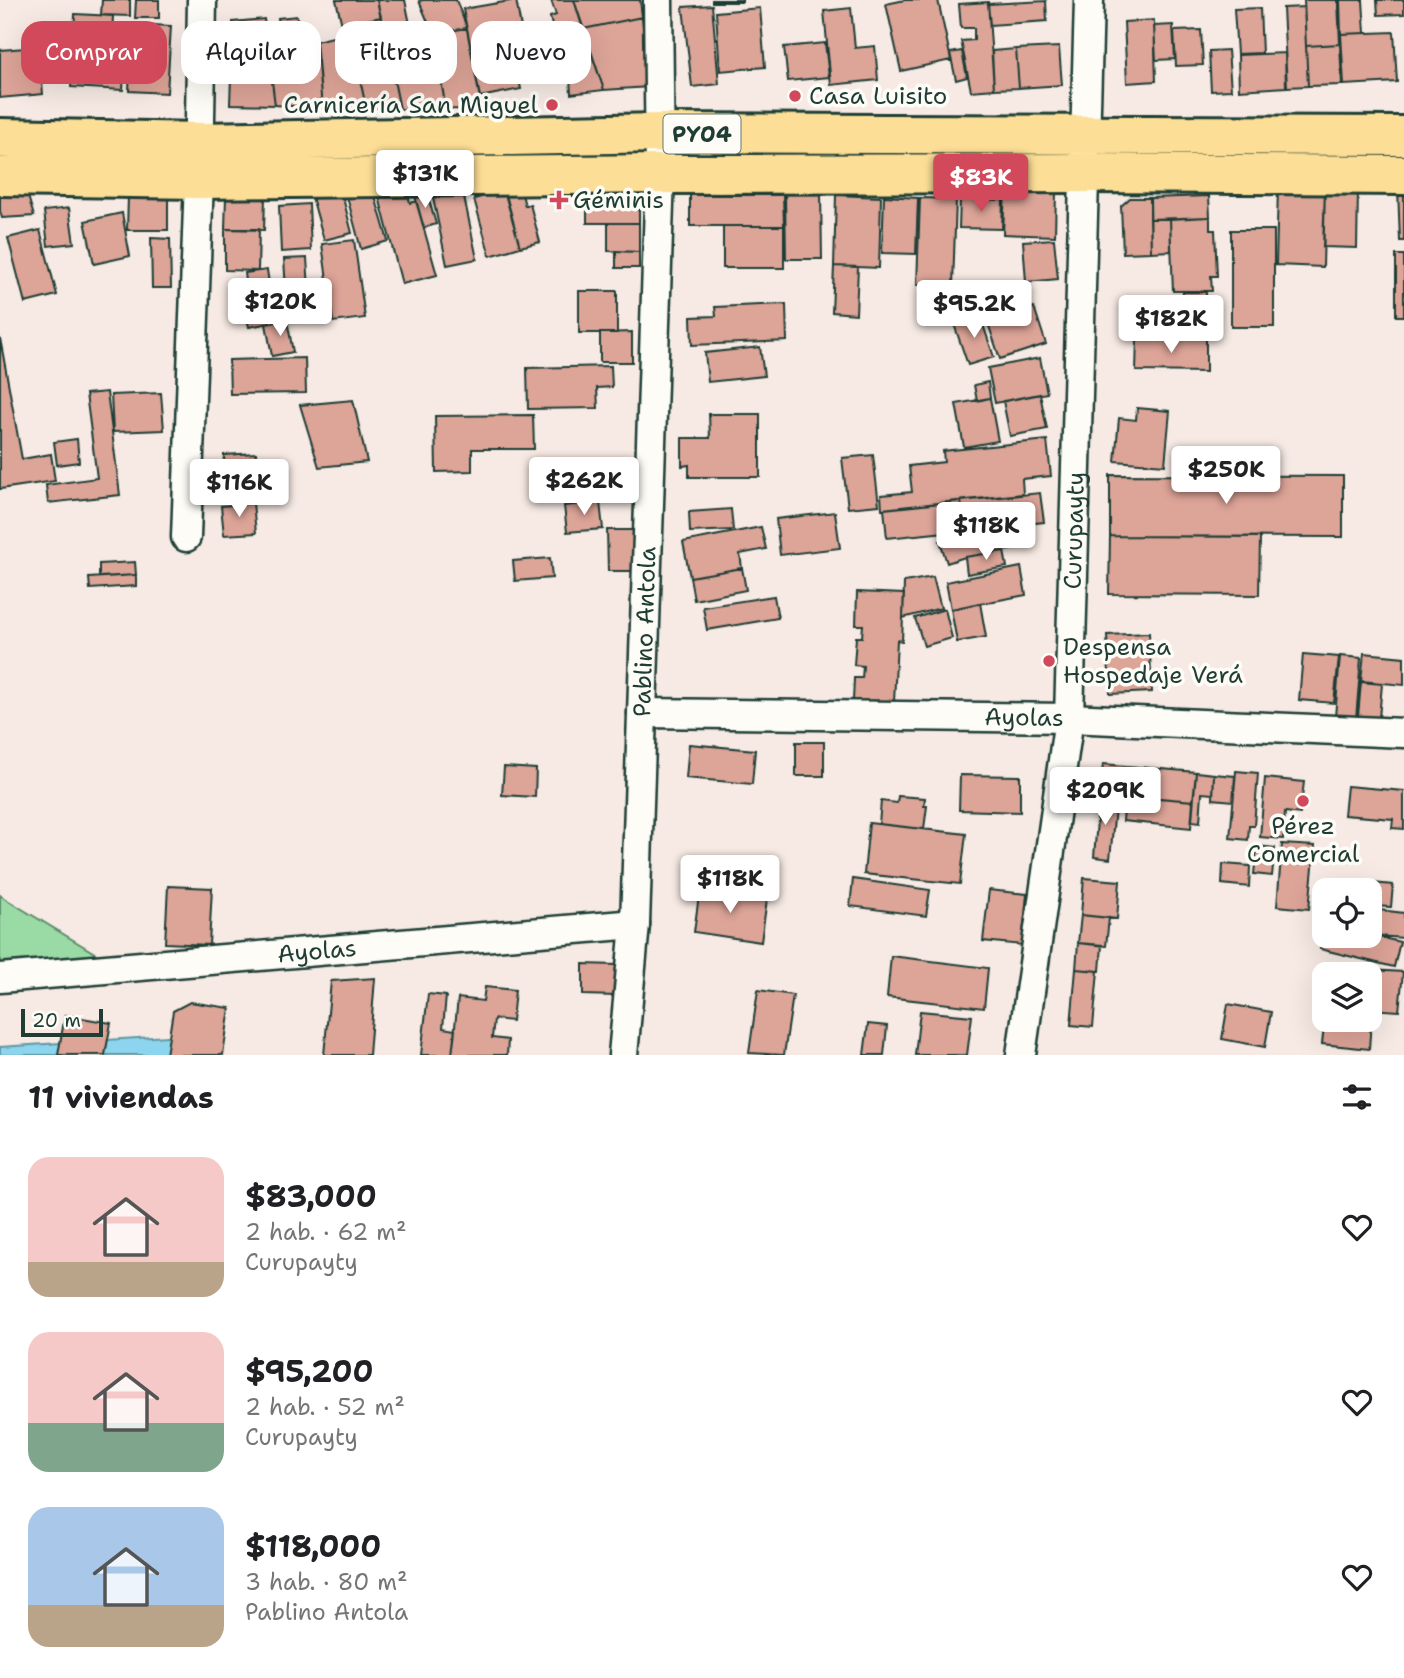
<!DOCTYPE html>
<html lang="es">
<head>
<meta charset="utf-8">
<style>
  body { margin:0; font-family:"Shantell Sans",sans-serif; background:#f6f6f6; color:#202124; height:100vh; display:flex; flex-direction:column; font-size:26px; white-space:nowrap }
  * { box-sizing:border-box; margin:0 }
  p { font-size:23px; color:#757577 }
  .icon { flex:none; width:38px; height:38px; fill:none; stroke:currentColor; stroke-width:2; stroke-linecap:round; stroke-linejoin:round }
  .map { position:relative; height:1055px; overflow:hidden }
  .panel { display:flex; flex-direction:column; background:#fff; flex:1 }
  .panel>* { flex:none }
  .banner { position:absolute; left:21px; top:21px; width:700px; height:63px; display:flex; gap:14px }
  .controls { position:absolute; left:1312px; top:878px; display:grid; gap:14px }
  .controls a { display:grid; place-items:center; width:70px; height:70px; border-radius:14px; background:#fff; box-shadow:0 7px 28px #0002; font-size:35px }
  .scale { position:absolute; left:21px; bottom:18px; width:82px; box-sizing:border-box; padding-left:7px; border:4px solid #1f3d34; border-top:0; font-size:19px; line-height:24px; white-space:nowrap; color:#1f3d34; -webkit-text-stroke:5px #fdfcf7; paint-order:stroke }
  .price { position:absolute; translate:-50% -60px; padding:0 16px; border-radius:7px; background:#fff; color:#222; font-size:23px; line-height:46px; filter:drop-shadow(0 2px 4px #0008) }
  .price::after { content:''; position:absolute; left:50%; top:42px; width:21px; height:16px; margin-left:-10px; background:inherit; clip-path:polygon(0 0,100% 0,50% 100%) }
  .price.active { background:#d1495b; color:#fff }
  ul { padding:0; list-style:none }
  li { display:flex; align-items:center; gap:21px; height:175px; padding:0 28px }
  li span { display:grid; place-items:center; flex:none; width:196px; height:140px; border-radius:21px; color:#555 }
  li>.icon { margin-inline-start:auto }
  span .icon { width:84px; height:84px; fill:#fffc; stroke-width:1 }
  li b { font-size:30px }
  h2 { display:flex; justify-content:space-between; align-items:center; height:84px; padding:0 28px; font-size:30px }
  .pill { padding:0 24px; border-radius:21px; background:#fff; box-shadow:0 7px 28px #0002; font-size:24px; line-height:63px }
  .pill.active { background:#d1495b; color:#fff }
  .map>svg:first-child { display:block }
  .green { fill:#9adaa4; stroke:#5c8c6c; stroke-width:2 }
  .water { fill:#8dd5ee; stroke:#6198a4; stroke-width:2 }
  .building { fill:#dda498; stroke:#1f3d34; stroke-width:2 }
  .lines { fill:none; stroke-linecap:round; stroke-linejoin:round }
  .street-casing { stroke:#1f3d34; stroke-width:33 }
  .primary-casing { stroke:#1f3d34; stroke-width:44 }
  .street { stroke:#fdfcf7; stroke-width:28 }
  .primary { stroke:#fcde96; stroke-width:38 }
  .poi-dot { fill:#d1495b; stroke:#fdfcf7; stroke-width:2.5 }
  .labels { text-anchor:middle; stroke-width:7; stroke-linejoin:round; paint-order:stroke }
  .shield { fill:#fdfcf7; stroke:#62766e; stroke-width:2 }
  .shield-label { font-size:23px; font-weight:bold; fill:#1f3d34 }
  .poi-label { font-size:24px; fill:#1f3d34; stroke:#fdfcf7; text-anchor:start }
  .street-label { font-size:24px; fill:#1f3d34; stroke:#fdfcf7 }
</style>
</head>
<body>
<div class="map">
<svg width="1404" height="1055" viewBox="0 0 1404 1055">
  <rect width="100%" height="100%" fill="#f7eae4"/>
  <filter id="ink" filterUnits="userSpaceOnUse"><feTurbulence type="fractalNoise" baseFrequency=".0143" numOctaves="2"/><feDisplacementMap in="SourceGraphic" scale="14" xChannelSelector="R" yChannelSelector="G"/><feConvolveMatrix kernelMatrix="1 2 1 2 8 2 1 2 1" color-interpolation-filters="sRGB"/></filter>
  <g filter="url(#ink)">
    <path class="green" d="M0,895L4,898L111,963L0,973Z"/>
    <path class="water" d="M183,1035L192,1055H0V1047Z"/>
    <path class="building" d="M102,0H130V16L101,15Z
      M136,0H159V18H135Z
      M336,0H377L381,17L342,25Z
      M377,0H405L411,29L424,27L430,59L437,58L446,109H400Z
      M423,0H456L467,28L433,34L419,1Z
      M516,0L522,33L510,35L521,89L480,97L463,9Z
      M551,0H574L604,90L571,94L569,60L560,62L550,17L556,15Z
      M574,0H640L642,17L583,29Z
      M712,0H742V2H712Z
      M905,0H938L951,60L901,71L886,4Z
      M1304,0H1338L1340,44L1306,46Z
      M1340,0H1363L1365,33L1341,34Z
      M1377,0H1404V14L1378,15Z
      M1046,1L1047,21L990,25L988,4Z
      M988,2L994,89L971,91L961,41L974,40V28H961L959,4Z
      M712,5L719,84L692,87L683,7Z
      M1304,7L1308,86L1287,87L1283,8Z
      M760,8L765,67L720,71L716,12Z
      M851,8L855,48L875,46L878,80L831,85L824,11Z
      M1260,8L1262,53L1237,54L1234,9Z
      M75,14L113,16L112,35L126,36L123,90L71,87Z
      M297,16L301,50L281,52L278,18Z
      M381,17L400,109L366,107L348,24Z
      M642,17L649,87L604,90L583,29Z
      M264,19L275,105L230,104L233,22Z
      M1154,20L1156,81L1127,83L1124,22Z
      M132,24L171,26L167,93L129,91Z
      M1173,25L1175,59L1156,60L1154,26Z
      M467,28L482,110L446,109L433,34Z
      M1201,30L1203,65L1176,66L1174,31Z
      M1394,32L1397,82L1344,85L1341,34Z
      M350,33L366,107L322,108L316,41Z
      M825,43L829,77L788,81L784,47Z
      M1340,44L1342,85L1308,86L1306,46Z
      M39,47L43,94L0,98V50Z
      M1059,47L1062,85L1019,88L1016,49Z
      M1016,49L1019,88L994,89L992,51Z
      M1228,50L1231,90L1211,91L1209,51Z
      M962,51L967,77L956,80L950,53Z
      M1285,53L1286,87L1239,90L1238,55Z
      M296,55L298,64L318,61L322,108L275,105L269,57Z
      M372,186L388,241L361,249L346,193Z
      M1278,187L1325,188L1323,267L1276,265Z
      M1005,188L1056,191L1055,236L1003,234Z
      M1325,188L1358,190L1357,248L1323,247Z
      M1398,189H1404V241H1400Z
      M341,190L352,233L324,240L312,197Z
      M407,190L410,203L416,201L437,275L402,284L379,197Z
      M521,190L525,206L530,204L540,242L520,247L505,194Z
      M505,191L520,247L490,256L474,199Z
      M463,192L477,259L447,265L433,198Z
      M821,192L822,259H786L785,193Z
      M27,193L34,216L2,218L0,211V195Z
      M427,193L436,224L424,228L415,196Z
      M690,195H783L784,226H690Z
      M836,195L881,197L879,268L834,266Z
      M128,196H168V230H127Z
      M884,196L918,198L916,254L882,253Z
      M1209,196L1210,217L1150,219V198Z
      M226,197L265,198L264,230L225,229Z
      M587,198H639V223H587Z
      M920,198L956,199L953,286L917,285Z
      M1130,198H1150L1151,252L1123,253L1121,206Z
      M960,199L1003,200L1002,229L959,228Z
      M309,204L311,250L281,252L279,206Z
      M69,208L74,243L48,246L44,211Z
      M122,213L130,256L94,264L85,221Z
      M1210,217V230H1215L1217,276H1211L1212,291H1173L1170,219Z
      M1150,219H1170L1171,251L1151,252Z
      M608,223H639V252L608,251Z
      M723,226H784V268H723Z
      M225,229H259L258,271L225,270Z
      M40,230L57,295L25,303L8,238Z
      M1231,230H1274V327H1231Z
      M151,238L170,239L171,288H152Z
      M1054,239L1058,279L1026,282L1023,241Z
      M354,240L365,318L333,322L322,244Z
      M616,251L639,252V268H616Z
      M1396,255H1404V316H1396Z
      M307,258L310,305L287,306L284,259Z
      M834,266L858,267L856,314L832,312Z
      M267,270L272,303L249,305L245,273Z
      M579,291H617V333H579Z
      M1183,292H1206V338H1157V300H1182Z
      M786,304L787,341L692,345L691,317L716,316L715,307Z
      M267,306L270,323L249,327L245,310Z
      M1034,307L1046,344L1000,359L988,323Z
      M980,316L994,357L968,365L954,324Z
      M287,320L293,352L272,356L266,324Z
      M632,332V362H600V333Z
      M0,338L22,459L51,454L55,481L0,489Z
      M1137,338H1206V372L1136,371Z
      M760,347L764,376L708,382L705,353Z
      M305,358L306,393L230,394L229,360Z
      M1040,358L1047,393L995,403L988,368Z
      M611,366L612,387L597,388L598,408L528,409L527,368Z
      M988,382L990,398L977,401L974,385Z
      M107,392L120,495L48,503L46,485L97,478L86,394Z
      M161,393L164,430L113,432L111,395Z
      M1040,394L1047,429L1010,436L1003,401Z
      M990,398L998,441L964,447L956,404Z
      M353,400L367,462L319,467L300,405Z
      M1137,408L1170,411L1165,465L1115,461L1119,418L1136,420Z
      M709,414H760V477H689V465L682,466V438H710Z
      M533,415L534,449H472V471L436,472L435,416Z
      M77,439L79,462L57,465L54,442Z
      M1047,440L1051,476L1022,479L1023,494L882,509L881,495L912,492L909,466L944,462L943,451Z
      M256,453L257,477L225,479L224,455Z
      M873,455L879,505L848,508L842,458Z
      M635,459L638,489L552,497L549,467Z
      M1110,475L1343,476V537L1110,536Z
      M1040,493L1044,522L965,530L961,501Z
      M961,501L965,530L887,538L884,509Z
      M600,502L603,529L567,532L564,506Z
      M253,503L256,533L224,535L221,506Z
      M731,509L733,530L690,532L689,512Z
      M835,512L840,548L780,555L776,519Z
      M1013,525L1016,549L965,557L947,563L940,541L978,528Z
      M761,527L766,549L740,554L742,568L690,577L683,542Z
      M607,530H634L635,571H608Z
      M1110,536L1260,537L1259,595L1109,594Z
      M1004,551L1007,567L967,574L965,557Z
      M550,558L552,578L515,581L513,561Z
      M135,562L136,575L99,577V564Z
      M1021,567L1026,595L951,609L946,582Z
      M742,568L746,590L694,600L690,577Z
      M136,575V586L90,589L89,578Z
      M933,577L941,608L903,618L904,582Z
      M857,592L904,594L902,641L897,640L894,703L853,701L854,678H862L863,666L854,665L856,637H862L863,625H856Z
      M774,596L778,618L707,630L703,607Z
      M980,603L986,637L957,642L951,609Z
      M945,609L952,638L924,646L915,618Z
      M1149,633L1152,692L1110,694L1107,635Z
      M1364,653L1404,657V685L1361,681Z
      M1303,654L1339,657L1334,703L1299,700Z
      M1340,656L1361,658L1356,719L1335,717Z
      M1361,682L1382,684L1378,730L1357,728Z
      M796,742H824V776H796Z
      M689,744L755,750L752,784L686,778Z
      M1103,764L1196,772L1193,801L1100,793Z
      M504,767L536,769L535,797L502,795Z
      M1236,771L1258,773L1254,826H1249L1248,840L1230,838Z
      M1196,772L1214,774L1213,794L1202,793L1200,822L1192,821Z
      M1214,774L1235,776L1233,801L1213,799Z
      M960,775L1020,776V812L959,810Z
      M1265,778L1304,782L1300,814L1285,812L1283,839L1260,837Z
      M1347,786L1404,791V829L1392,828L1393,819L1344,815Z
      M1125,795L1193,801L1191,828L1123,821Z
      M898,796L925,798L924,806H927L924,829L879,824L881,801L897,803Z
      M1099,797L1116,798L1110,859L1094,857Z
      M869,823L966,834L960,884L864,874Z
      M1282,844L1315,846L1309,909L1277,906Z
      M1257,846L1275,848L1272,876L1254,874Z
      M1223,864L1250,866L1249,887L1222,884Z
      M1084,878L1120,881L1117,919L1081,915Z
      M853,879L930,890L926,916L850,906Z
      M1373,883L1393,885L1391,907L1371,906Z
      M168,886L212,888L209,945L165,943Z
      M700,888L767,899L761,942L694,932Z
      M989,890L1027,894L1022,945L983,941Z
      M1379,910L1404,913V938L1377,936Z
      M1081,915L1109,918L1106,946L1078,943Z
      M1325,928V936L1370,935L1400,942L1394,967L1320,949Z
      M1078,943L1102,945L1100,971L1076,969Z
      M891,956L988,968L984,1008L887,997Z
      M583,964L617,965L616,996L583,995Z
      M1076,969L1098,971L1093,1027L1071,1025Z
      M1370,970L1403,972L1399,1011L1370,1009Z
      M375,978L369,1055H324L331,981Z
      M485,987L515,990L512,1021L494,1019L492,1038L508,1040L507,1055H452L458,998L483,1001Z
      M758,990L793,995L784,1055L749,1053Z
      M428,994L446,996L443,1028L455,1030L452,1055H421Z
      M190,1002L230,1008L223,1055H166L173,1011Z
      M1228,1004L1271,1012L1265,1047L1222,1039Z
      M920,1011L972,1016L967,1055H915Z
      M65,1015L111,1023L105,1055H58Z
      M1325,1017V1020H1371L1369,1049L1322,1044Z
      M868,1024L887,1026L884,1055H864Z"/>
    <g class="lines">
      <defs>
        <g id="street">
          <path d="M186,537L199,179L202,0"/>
          <path id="s1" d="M642,713L1069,718L1404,733"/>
          <path id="s2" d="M0,978L635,924"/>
          <path id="s3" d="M623,1055L635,924L660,174L658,0"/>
          <path id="s4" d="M1021,1055L1069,718L1089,0"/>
        </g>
        <path id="primary" d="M0,138L200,142L660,133L1404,136
          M0,176L199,179L660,174L1086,173L1404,175"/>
      </defs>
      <use href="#street" class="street-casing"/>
      <use href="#primary" class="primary-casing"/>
      <use href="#street" class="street"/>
      <use href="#primary" class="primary"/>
    </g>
  </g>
  <g class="poi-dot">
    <circle cx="795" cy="96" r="7"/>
    <circle cx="552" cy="105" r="7"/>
    <path d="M555.5 189.5h7v7h7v7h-7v7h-7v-7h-7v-7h7z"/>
    <circle cx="1049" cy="661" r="7"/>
    <circle cx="1303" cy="801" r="7"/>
  </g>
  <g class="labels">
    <rect class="shield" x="663.5" y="114.5" width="77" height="39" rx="5"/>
    <g class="shield-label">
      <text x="702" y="142">PY04</text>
    </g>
    <g class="poi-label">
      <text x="809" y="104">Casa Luisito</text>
      <text x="538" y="113" text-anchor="end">Carnicería San Miguel</text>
      <text x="573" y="208">Géminis</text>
      <text x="1063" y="655">Despensa<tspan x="1063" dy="28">Hospedaje Verá</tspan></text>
      <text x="1303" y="834" text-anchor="middle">Pérez<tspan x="1303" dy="28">Comercial</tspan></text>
    </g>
    <g class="street-label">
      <text dy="8" stroke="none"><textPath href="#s4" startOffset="528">Curupayty</textPath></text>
      <text dy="8" stroke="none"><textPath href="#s3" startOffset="424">Pablino Antola</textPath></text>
      <text dy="8" stroke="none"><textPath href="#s1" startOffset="382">Ayolas</textPath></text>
      <text dy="8" stroke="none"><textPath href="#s2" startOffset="318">Ayolas</textPath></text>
    </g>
  </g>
</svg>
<div class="controls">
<a><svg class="icon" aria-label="locate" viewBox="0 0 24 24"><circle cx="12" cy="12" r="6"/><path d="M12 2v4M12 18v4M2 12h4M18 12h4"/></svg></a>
<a><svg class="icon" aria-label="layers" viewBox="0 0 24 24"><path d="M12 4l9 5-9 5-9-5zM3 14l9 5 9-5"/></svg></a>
</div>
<div class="scale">20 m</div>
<b class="price" style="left:425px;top:210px">$131K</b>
<b class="price active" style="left:981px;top:214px">$83K</b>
<b class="price" style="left:280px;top:338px">$120K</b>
<b class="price" style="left:974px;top:340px">$95.2K</b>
<b class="price" style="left:1171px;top:355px">$182K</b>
<b class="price" style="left:1226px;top:506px">$250K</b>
<b class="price" style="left:584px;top:517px">$262K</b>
<b class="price" style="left:239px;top:519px">$116K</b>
<b class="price" style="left:986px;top:562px">$118K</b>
<b class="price" style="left:1105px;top:827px">$209K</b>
<b class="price" style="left:730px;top:915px">$118K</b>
<div class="banner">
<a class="pill active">Comprar</a>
<a class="pill">Alquilar</a>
<a class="pill">Filtros</a>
<a class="pill">Nuevo</a>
</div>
</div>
<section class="panel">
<h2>11 viviendas<svg class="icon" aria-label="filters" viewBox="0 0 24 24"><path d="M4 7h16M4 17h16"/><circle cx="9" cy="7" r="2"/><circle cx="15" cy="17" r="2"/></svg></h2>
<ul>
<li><span style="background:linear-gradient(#f6c9c9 75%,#b9a48a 0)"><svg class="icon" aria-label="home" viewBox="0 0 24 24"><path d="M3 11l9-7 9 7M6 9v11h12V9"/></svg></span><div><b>$83,000</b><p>2 hab. · 62 m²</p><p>Curupayty</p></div><svg class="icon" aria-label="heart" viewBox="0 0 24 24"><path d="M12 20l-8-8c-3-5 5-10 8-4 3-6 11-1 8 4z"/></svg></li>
<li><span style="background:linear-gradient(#f6c9c9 65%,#7fa58c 0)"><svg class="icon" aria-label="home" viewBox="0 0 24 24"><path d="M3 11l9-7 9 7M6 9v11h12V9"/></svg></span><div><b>$95,200</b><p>2 hab. · 52 m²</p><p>Curupayty</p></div><svg class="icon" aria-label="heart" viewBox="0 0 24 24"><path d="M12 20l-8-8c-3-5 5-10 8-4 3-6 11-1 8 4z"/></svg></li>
<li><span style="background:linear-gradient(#a9c7e8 70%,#b9a48a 0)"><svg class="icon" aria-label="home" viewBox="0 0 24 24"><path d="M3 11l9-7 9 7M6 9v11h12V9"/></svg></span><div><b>$118,000</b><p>3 hab. · 80 m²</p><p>Pablino Antola</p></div><svg class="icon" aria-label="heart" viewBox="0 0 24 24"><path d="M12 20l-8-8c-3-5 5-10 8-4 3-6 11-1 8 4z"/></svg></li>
</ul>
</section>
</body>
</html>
